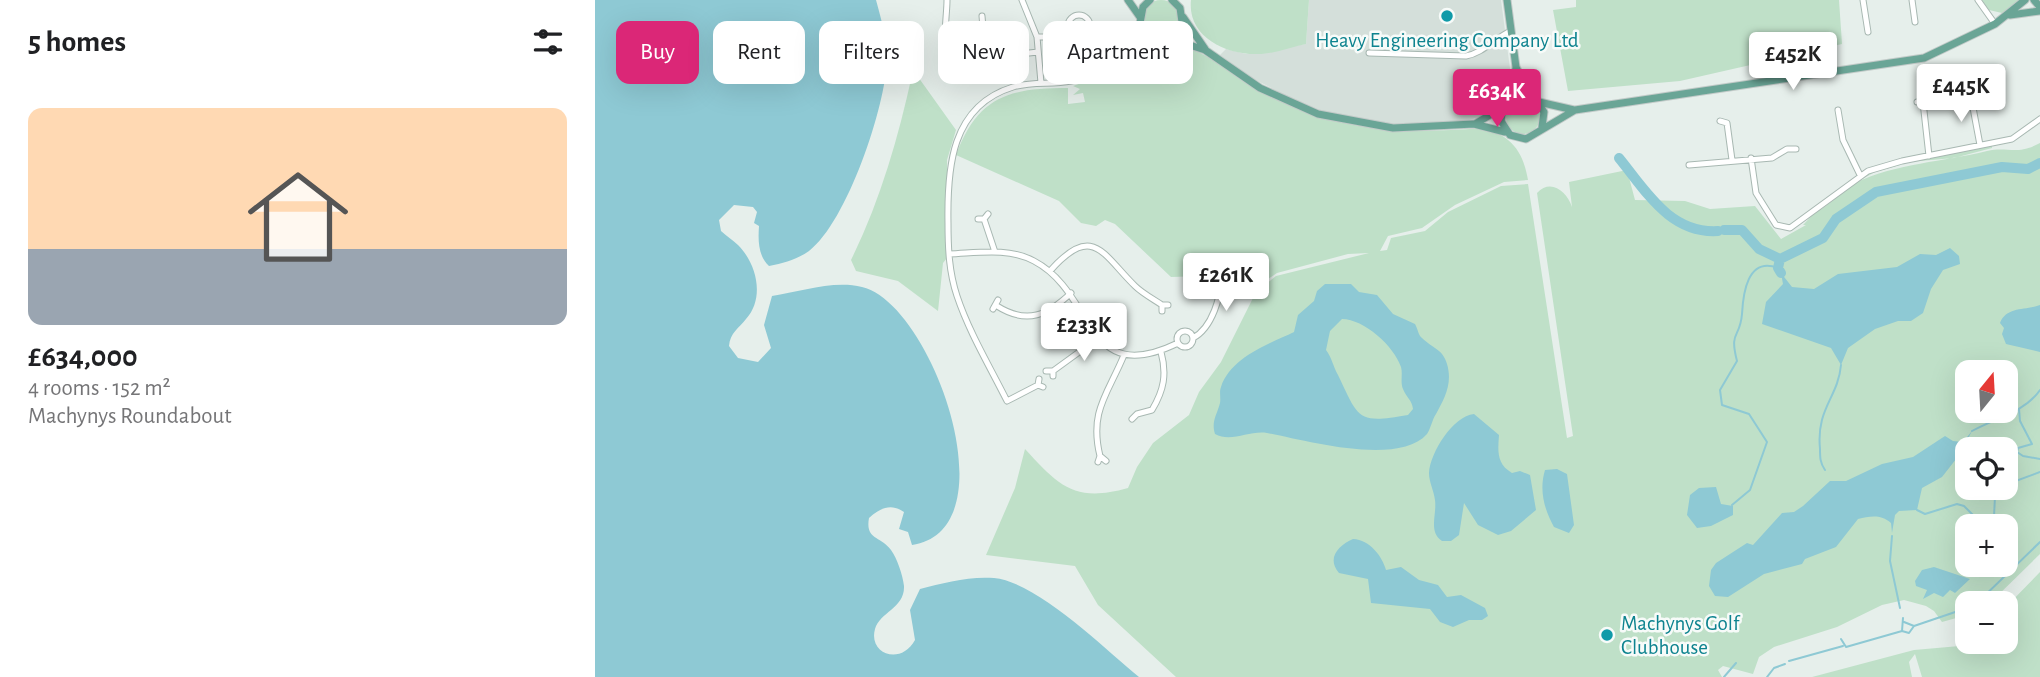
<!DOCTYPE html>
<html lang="en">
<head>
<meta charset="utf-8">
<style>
  body { margin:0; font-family:"Alegreya Sans",sans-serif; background:#f6f6f6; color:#202124; height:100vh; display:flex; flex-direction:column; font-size:26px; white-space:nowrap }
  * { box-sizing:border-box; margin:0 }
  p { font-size:23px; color:#757577 }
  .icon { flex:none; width:38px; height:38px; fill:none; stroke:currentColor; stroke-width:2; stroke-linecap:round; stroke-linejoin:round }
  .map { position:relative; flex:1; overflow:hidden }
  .details { display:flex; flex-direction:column; background:#fff; width:595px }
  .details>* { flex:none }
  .hud { position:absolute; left:21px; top:21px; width:665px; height:63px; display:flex; gap:14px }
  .needle { width:46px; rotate:18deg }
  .tools { position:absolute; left:1360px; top:360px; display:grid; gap:14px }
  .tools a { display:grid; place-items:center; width:63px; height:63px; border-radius:14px; background:#fff; box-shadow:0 7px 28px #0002; font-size:35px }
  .price { position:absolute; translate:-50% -60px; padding:0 16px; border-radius:7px; background:#fff; color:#222; font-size:23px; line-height:46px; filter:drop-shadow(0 2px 4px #0008) }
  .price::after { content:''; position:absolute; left:50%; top:42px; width:21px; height:16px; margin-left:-10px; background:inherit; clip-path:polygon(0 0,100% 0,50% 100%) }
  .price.active { background:#db2777; color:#fff }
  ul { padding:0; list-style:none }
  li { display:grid; align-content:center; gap:14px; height:371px; padding:0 28px }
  li span { display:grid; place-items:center; height:217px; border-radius:14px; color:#555 }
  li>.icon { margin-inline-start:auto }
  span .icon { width:126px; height:126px; fill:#fffc; stroke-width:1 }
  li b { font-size:30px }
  h2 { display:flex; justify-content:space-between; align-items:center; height:84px; padding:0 28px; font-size:30px }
  .pill { padding:0 24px; border-radius:14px; background:#fff; box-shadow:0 7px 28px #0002; font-size:24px; line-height:63px }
  .pill.active { background:#db2777; color:#fff }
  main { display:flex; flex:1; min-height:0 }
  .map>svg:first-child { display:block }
  .built { fill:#d4dfda }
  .green { fill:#bfe0c8; fill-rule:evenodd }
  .water { fill:#8ec9d4; fill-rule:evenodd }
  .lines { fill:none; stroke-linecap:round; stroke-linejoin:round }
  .stream { stroke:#8ec9d4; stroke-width:2 }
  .river { stroke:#8ec9d4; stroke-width:10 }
  .minor-casing { stroke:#a8b8b2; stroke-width:7 }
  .major-casing { stroke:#c2cac8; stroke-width:9 }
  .minor { stroke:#fff; stroke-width:5 }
  .major { stroke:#6aa596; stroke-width:7 }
  .culture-dot { fill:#0f9aa8; stroke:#f7fbf9; stroke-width:2.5 }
  .labels { text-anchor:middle; stroke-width:5; stroke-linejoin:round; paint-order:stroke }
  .culture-label { font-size:21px; fill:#0d838f; stroke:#f7fbf9 }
</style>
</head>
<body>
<main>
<section class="details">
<h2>5 homes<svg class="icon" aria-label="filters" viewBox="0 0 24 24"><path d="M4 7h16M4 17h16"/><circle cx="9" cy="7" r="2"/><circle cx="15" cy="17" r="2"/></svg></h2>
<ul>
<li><span style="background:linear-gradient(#ffd9b3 65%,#9aa5b1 0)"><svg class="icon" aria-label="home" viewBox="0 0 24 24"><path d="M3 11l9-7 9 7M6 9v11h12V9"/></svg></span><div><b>£634,000</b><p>4 rooms · 152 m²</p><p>Machynys Roundabout</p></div></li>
</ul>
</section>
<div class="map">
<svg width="1445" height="677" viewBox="0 0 1445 677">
  <rect width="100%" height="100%" fill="#e6efeb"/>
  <path class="built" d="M714,0H906L916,76L913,91L901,109L888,116L867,122L794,124L752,118L716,108L653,76L625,55L631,49L651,54L711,44Z"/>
  <path class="green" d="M596,0H714L711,44C696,47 679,54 663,54C630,55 592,36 596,0Z
    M981,0H1244L1247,44L1085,81L973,91L958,10L981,7Z
    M1387,0H1425L1407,13L1394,10Z
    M548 18a18 18 0 1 1 36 0a18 18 0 1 1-36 0Z
    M575,45C610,46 635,76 664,91C741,131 801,135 887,128C916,135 928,151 933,180L909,182L860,205L827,228L793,236L785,251L792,250L796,238L830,231L853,212L906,186L933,184L972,438L978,436L942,193C956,178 972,192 977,207L974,182L1032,170L1040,200L1090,201L1115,209L1160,206L1186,239L1211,225H1208L1225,207V210C1248,195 1277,161 1305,165L1280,172L1260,183C1302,163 1348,162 1392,151C1413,146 1421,156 1445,143V554L1394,604H1372V615L1347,622L1339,611L1331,606L1309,600L1287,605L1242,627L1179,647L1164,657L1158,674L1128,666L1123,670L1127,677H581L503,605L480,566L391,555L420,488L430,449C464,486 480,503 533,488L542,467L558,443L594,415L604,392L626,362L661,292L681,276L774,253L753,254L682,273L673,279L664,274L637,277L640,263L623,260L610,262L608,276L576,277L520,224L510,220L501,226L486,223L464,201L361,155C383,96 414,88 473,88V104L490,102L488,93L478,95L485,89L478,86L532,67ZM1372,373H1410V411H1372ZM1372,450H1410V488H1372ZM1372,527H1410V565H1372Z
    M321,74L361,130L352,160V258L348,263L343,311L303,281L261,271L256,260C285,201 303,139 317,75Z
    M911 117a17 17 0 1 1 34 0a17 17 0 1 1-34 0Z
    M1397,144V148L1359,158L1313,162Z
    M1445,572V677H1327L1320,654L1314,662L1317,677H1217L1319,650L1376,645L1378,642H1410L1411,607Z"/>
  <path class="water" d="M0,0H281C286,18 292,40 292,59C291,106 252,222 214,251C201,260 189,263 174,266C163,256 163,240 164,226L159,223L162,212L158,207L139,205L124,220L126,231C131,236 138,240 143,245C162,264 170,298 151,319C144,328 135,333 134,346L143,358L163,362L176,348L169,325L177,296C205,292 238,280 267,287C337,303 418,530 317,545L313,532L304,529L309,512C296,503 285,508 274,518C270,540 286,536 296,550C302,558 308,576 309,586C310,608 285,612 280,629C273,654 306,666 320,640L315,610L325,589C348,583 374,576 399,578C442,582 510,649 544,677H0Z
    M1355,248L1364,256L1365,264L1348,270L1336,289L1328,313L1316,321H1303L1280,329L1253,348L1246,365L1236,348L1167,324L1171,302L1188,284L1186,273L1197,287L1219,289L1243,274L1302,267L1325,254L1341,255Z
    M730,284H756L764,292L782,295L798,314L820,324C823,329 823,335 827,338C837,348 848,349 852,364C858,384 849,399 841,414C837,420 836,428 832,434C803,467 709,440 672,433C655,430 636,443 620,434C616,421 622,415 625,403C626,398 624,392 626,387C636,357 674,344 699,332L703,315L719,301L722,291ZM747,319C769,319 799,346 806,367C808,374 805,382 808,389C811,397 817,400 818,409L813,415C762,424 764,419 743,375C738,366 737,358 731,350L735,331Z
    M1445,305V352L1411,344L1407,334L1409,328L1405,323C1412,306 1430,311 1445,305Z
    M879,414L904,435C903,450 901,464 917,473L925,471L935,475L941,510L916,531L903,535L883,525L869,503L864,535L856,541H847C833,532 842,515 840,500C839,491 834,482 834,473C835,453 858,416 879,414Z
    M1377,431L1365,454L1347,477L1327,488L1322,510L1304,511L1300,515L1297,533L1296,523C1286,514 1275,516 1263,519L1241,547L1210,559L1207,564L1169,574L1133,597L1120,596L1114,586L1116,570L1121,563L1152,543L1158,545L1187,513L1199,512L1208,506L1235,481H1251L1287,464L1318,457L1350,436L1358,441L1368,442Z
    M962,469L972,474L979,525L974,533L959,527C949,509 944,490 950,470Z
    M1121,487L1126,504L1138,506V515L1116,526L1102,528L1092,515L1095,495L1104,488Z
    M758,539C775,540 787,556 791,570L806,567L824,580L843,585L852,597L866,595L890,608L893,616L887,620H874L858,627L845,622L835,609L776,603L773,579L744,573C731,558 744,545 758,539Z
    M1339,567L1375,579L1360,593L1355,590L1348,597L1339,593L1328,599L1332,590L1321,586L1320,581L1327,570Z"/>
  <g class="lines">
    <path class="stream" d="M1424,409L1425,421L1437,444L1423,448L1422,452L1428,456L1445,459
      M1377,431C1400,418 1430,412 1445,390
      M1230,470C1225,463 1225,457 1225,449C1221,408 1243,398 1246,365
      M1410,485L1445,472
      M1137,505L1155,490L1172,442L1154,414L1127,405L1125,390L1142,361C1134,330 1145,339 1147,314C1148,295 1152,256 1183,268
      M1322,510L1330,514L1362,504L1369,506L1380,517L1396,519L1399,516L1400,497L1406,488
      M1297,536L1295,561L1305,608
      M1381,604L1445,542
      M1308,618L1307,631L1314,633L1319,626L1309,622
      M1319,626L1372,608
      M1246,639L1251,647L1307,631
      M1194,661L1248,646
      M1129,677L1141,663
      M1172,677L1179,668L1190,664"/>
    <path class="river" d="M1024,158C1051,191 1075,234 1123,231
      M1129,230H1147L1164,249L1185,259L1183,268L1186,273
      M1185,259L1228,238L1241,219L1281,192L1407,167L1433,169L1445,163"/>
    <defs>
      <path id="minor" d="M352,0C352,22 343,59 364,74L376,70L398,57L443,52
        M427,0L442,37L446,83
        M1268,0L1273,32
        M1317,0L1320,22
        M1383,0L1400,24
        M473 26a11 11 0 1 1 22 0a11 11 0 1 1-22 0Z
        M387,16L389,39L398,57
        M442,37H466L474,32
        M774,53L871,56C888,53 900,38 916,31
        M525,63L541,42L545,23
        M1376,97L1385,145
        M1322,102L1336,101
        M1328,102L1334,156
        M1243,110L1248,140L1265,175
        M1125,121L1132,123L1137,160
        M1156,158L1161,193L1181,225L1195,228L1273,171L1307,161L1417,139L1445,119
        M1094,165L1177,158L1192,149H1201
        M383,219H389L393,214
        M389,219L400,252
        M354,254C382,253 413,247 439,261C502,294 488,389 583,343
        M455,271C498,222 508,255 540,286C547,293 558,299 567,305
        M402,306C432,325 453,315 476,293
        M398,309L403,300
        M567,311V305H573
        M582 339a8 8 0 1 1 16 0a8 8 0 1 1-16 0Z
        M598,338C621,326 626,288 631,265
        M451,371H458V376
        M458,371L502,339
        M444,379L443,385L448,387
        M443,385L412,401C395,367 374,332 362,296C354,272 353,248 353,223C352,168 356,106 418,87C437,81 457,85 476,81C506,75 544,61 566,39
        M537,419L542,414L557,410C569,390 572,374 566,352
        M505,456C494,411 513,394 529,355
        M503,462L505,456L511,461"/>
      <path id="major" d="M533,0L545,17
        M555,0L548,7L545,23C554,45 580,44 587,22L585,8L577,0
        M912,0L921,67L935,96
        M1439,0L1445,7
        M1415,15L1445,11
        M588,17L610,49
        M573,38L610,50L665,88L723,114L798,128L879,124L910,132
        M915,99L921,68
        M944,102L979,110
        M880,124L908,107
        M947,127L949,112L940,99L924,96L908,106L906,121L915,135L931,139L980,110L1329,58L1400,24L1430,0"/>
    </defs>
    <use href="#minor" class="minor-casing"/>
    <use href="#major" class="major-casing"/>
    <use href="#minor" class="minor"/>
    <use href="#major" class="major"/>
  </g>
  <g class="culture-dot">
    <circle cx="852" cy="16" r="7"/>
    <circle cx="1012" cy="635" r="7"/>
  </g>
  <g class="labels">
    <g class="culture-label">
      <text x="852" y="47">Heavy Engineering Company Ltd</text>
      <text x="1026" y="630" text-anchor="start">Machynys Golf<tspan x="1026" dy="24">Clubhouse</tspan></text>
    </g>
  </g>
</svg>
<div class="tools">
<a><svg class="needle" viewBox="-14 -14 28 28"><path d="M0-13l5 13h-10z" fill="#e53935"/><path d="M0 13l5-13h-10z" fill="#757577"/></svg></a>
<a><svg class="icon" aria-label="locate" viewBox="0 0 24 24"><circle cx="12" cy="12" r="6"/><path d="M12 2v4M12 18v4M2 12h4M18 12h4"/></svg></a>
<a>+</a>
<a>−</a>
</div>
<b class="price" style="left:1198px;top:92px">£452K</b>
<b class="price" style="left:1366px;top:124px">£445K</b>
<b class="price active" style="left:902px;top:129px">£634K</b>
<b class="price" style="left:631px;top:313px">£261K</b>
<b class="price" style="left:489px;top:363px">£233K</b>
<div class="hud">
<a class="pill active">Buy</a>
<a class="pill">Rent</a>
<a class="pill">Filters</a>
<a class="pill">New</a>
<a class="pill">Apartment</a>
</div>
</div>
</main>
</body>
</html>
